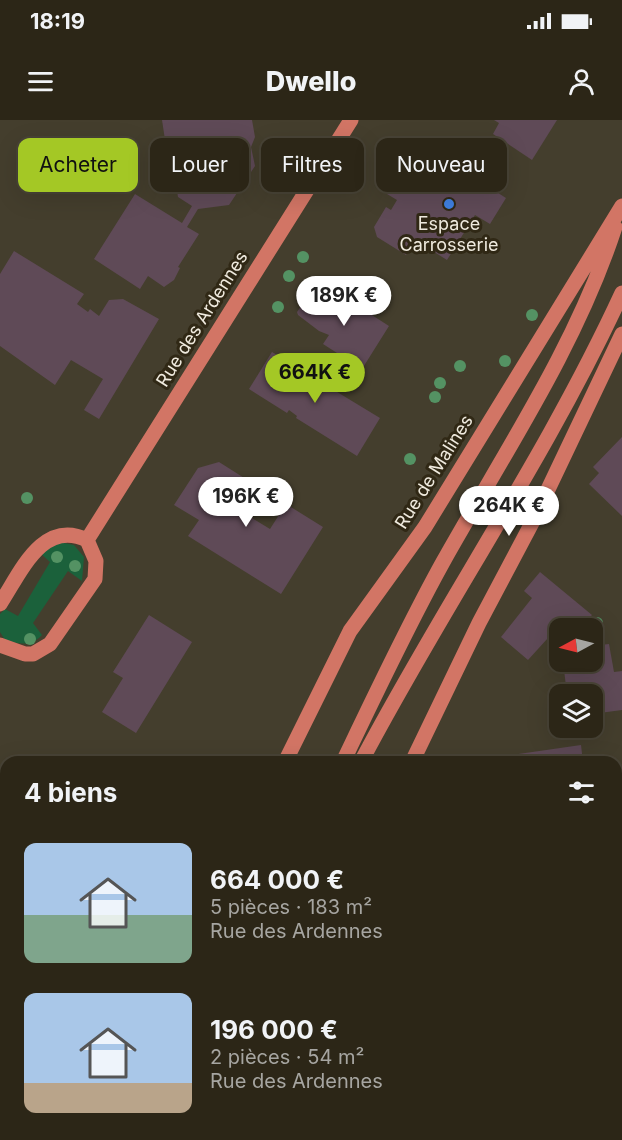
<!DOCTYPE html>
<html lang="fr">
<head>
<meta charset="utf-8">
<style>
  body { margin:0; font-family:Inter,sans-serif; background:#383224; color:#f1f3f6; height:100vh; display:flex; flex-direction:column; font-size:22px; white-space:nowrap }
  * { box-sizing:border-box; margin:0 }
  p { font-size:20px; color:#a6a5a1 }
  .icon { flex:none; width:33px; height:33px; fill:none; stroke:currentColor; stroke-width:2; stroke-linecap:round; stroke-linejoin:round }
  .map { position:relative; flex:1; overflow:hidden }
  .details { position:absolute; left:0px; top:636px; width:622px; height:384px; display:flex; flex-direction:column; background:#2c2617; border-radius:18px 18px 0 0; box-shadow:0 6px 24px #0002,0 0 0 2px #484336 }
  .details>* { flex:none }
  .guide { position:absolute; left:18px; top:18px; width:586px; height:54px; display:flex; gap:12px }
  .needle { width:39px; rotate:263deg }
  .tools { position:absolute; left:549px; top:498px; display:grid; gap:12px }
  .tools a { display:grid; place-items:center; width:54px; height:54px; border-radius:12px; background:#2c2617; box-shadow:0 6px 24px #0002,0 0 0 2px #484336; font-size:30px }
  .price { position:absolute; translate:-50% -51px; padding:0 14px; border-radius:21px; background:#fff; color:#222; font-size:20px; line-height:39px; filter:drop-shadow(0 2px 3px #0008) }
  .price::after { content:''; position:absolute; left:50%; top:36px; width:18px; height:14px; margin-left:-9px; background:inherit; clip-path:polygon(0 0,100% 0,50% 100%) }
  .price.selected { background:#a4c825; color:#111 }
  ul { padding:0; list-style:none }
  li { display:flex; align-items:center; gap:18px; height:150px; padding:0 24px }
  li span { display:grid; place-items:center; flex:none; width:168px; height:120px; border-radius:12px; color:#555 }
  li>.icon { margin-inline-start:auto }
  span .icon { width:72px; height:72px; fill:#fffc; stroke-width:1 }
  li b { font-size:26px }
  h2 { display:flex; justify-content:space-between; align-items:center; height:72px; padding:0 24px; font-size:26px }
  .pill { padding:0 21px; border-radius:12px; background:#2c2617; box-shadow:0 6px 24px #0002,0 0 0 2px #484336; font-size:21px; line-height:54px }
  .pill.selected { background:#a4c825; color:#111 }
  .status { display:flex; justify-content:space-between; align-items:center; height:42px; padding:0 30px; background:#2c2617; direction:ltr }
  .status svg { height:16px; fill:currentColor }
  header { display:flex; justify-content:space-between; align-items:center; height:78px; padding:0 24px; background:#2c2617; font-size:27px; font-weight:800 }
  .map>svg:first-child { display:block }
  .industrial { fill:#443e2d; fill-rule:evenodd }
  .green { fill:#1b613b }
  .building { fill:#5f4a57 }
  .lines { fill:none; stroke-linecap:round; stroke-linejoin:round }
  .path { stroke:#7e7767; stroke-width:3; stroke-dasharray:4.5 4.5; stroke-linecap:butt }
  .lane { stroke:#9a5f54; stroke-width:9 }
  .secondary { stroke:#d27565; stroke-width:15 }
  .secondary-bridge { stroke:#d27565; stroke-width:15 }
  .tree { fill:#549263 }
  .shop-dot { fill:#3f7fe0; stroke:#302815; stroke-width:2 }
  .labels { text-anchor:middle; stroke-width:6; stroke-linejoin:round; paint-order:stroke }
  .poi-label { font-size:18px; fill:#efeade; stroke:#302815 }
  .street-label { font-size:18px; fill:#efeade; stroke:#302815 }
</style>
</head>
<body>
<div class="status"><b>18:19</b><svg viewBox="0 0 49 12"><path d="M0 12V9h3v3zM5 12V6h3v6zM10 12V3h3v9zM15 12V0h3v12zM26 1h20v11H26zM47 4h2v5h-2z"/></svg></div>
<header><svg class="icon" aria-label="menu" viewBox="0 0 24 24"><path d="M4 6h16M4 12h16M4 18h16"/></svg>Dwello<svg class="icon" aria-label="person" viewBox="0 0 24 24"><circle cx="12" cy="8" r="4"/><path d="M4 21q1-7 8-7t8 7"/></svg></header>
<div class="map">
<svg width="622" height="1020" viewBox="0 0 622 1020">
  <rect width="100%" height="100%" fill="#3a321f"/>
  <path class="industrial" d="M0,0H622V1020H0ZM560,508H592V542H560ZM560,574H592V608H560ZM6,642H616V1014H6Z"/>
  <path class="green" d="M59,422L74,425L84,437L82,461L68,451L33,503L42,515C31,527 19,524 5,520L0,512V494L5,489L18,496L50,442L40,433Z"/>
  <path class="building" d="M162,0H252L255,17L251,27L255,46L229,85L198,89L187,107L199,114L178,147L180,148L174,160L164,167L148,156L140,169L94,139L135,74L182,103L192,86L178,77L176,65L169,61L164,37L167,33Z
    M494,0H557L532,40L493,14L499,3Z
    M424,26L506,78L490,104L475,95L447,140L415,120L406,135L377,117L374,107L386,87L391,90L397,80L387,74L388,67L381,66L385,52L396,42L401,47L407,44L416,50L423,40L417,36Z
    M14,131L84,174L77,184L88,192L90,189L99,196L109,180L123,179L159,199L99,299L84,290L103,259L71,240L55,265L0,226V154Z
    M314,168L346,188L350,181L389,206L362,249L323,224L329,215L319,211L298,195L297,192Z
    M272,232L311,255L309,258L318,263L319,261L380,298L357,336L296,298L297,296L289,290L287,293L249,269Z
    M622,317V396L589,364L599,353L593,347Z
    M219,342L249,361L234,387L270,409L286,384L323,407L281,474L188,416L199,400L174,385L198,348Z
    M540,452L592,495L580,508H560V517L548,518L528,540L501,517L532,478L524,471Z
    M149,495L192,522L136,613L102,592L123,558L113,552Z
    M609,524L614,552L622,551V590L592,594V574H567L563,542H592V526Z
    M581,625L583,642H484V639Z
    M0,763L6,766V866L0,864Z
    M616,784H622V949H616Z"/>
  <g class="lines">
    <path class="path" d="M616,984H622
      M11,1014C31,1020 63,1020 85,1014
      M176,1014L192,1016
      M0,1016L6,1014
      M219,1019L240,1018L245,1015"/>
    <path class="lane" d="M322,1014L326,1020
      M457,1014L464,1020"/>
    <path class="secondary" d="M87,420L351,0
      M0,484C20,454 42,398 87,420L96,441L95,459L50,524L33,534H25L0,525
      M285,642L350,511L425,407L622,86
      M343,642C375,575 407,507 443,442C504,333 576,227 615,107
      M361,642C444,484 547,336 622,173
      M412,642L479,503L533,401L622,214
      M616,1010L622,1009
      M139,1020L140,1014
      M259,1020L262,1014
      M539,1020L586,1014"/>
    <path class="secondary-bridge" d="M206,1020L207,1014"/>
  </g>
  <g class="tree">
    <circle cx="303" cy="137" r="6"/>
    <circle cx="289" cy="156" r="6"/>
    <circle cx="278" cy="187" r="6"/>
    <circle cx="532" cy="195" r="6"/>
    <circle cx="505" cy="241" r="6"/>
    <circle cx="460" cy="246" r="6"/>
    <circle cx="440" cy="263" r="6"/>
    <circle cx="435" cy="277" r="6"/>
    <circle cx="410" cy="339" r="6"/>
    <circle cx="27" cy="378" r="6"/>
    <circle cx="57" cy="437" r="6"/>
    <circle cx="75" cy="446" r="6"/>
    <circle cx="597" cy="503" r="6"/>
    <circle cx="30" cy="519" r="6"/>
  </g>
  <circle class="shop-dot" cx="449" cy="84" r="6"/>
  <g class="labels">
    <g class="poi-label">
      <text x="449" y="110">Espace<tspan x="449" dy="21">Carrosserie</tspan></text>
    </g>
    <g class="street-label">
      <text transform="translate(202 199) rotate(-58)" y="6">Rue des Ardennes</text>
      <text transform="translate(434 352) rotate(-58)" y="6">Rue de Malines</text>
    </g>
  </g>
</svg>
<div class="tools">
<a><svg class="needle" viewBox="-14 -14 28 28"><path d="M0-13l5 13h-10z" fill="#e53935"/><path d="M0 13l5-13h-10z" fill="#a6a5a1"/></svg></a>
<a><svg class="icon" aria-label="layers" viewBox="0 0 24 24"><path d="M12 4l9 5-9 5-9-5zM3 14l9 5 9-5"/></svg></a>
</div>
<b class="price" style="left:344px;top:207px">189K €</b>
<b class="price selected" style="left:315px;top:284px">664K €</b>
<b class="price" style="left:246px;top:408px">196K €</b>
<b class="price" style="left:509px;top:417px">264K €</b>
<div class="guide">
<a class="pill selected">Acheter</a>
<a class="pill">Louer</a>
<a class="pill">Filtres</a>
<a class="pill">Nouveau</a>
</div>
<section class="details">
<h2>4 biens<svg class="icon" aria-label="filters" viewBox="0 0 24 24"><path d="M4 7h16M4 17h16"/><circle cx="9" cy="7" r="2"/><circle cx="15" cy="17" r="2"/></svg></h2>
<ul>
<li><span style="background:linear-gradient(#a9c7e8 60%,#7fa58c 0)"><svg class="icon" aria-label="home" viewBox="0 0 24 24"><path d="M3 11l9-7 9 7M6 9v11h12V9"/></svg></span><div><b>664 000 €</b><p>5 pièces · 183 m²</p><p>Rue des Ardennes</p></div></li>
<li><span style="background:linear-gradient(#a9c7e8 75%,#b9a48a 0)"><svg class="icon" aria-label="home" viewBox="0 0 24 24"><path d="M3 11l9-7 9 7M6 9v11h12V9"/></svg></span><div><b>196 000 €</b><p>2 pièces · 54 m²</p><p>Rue des Ardennes</p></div></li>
</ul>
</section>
</div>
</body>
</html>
